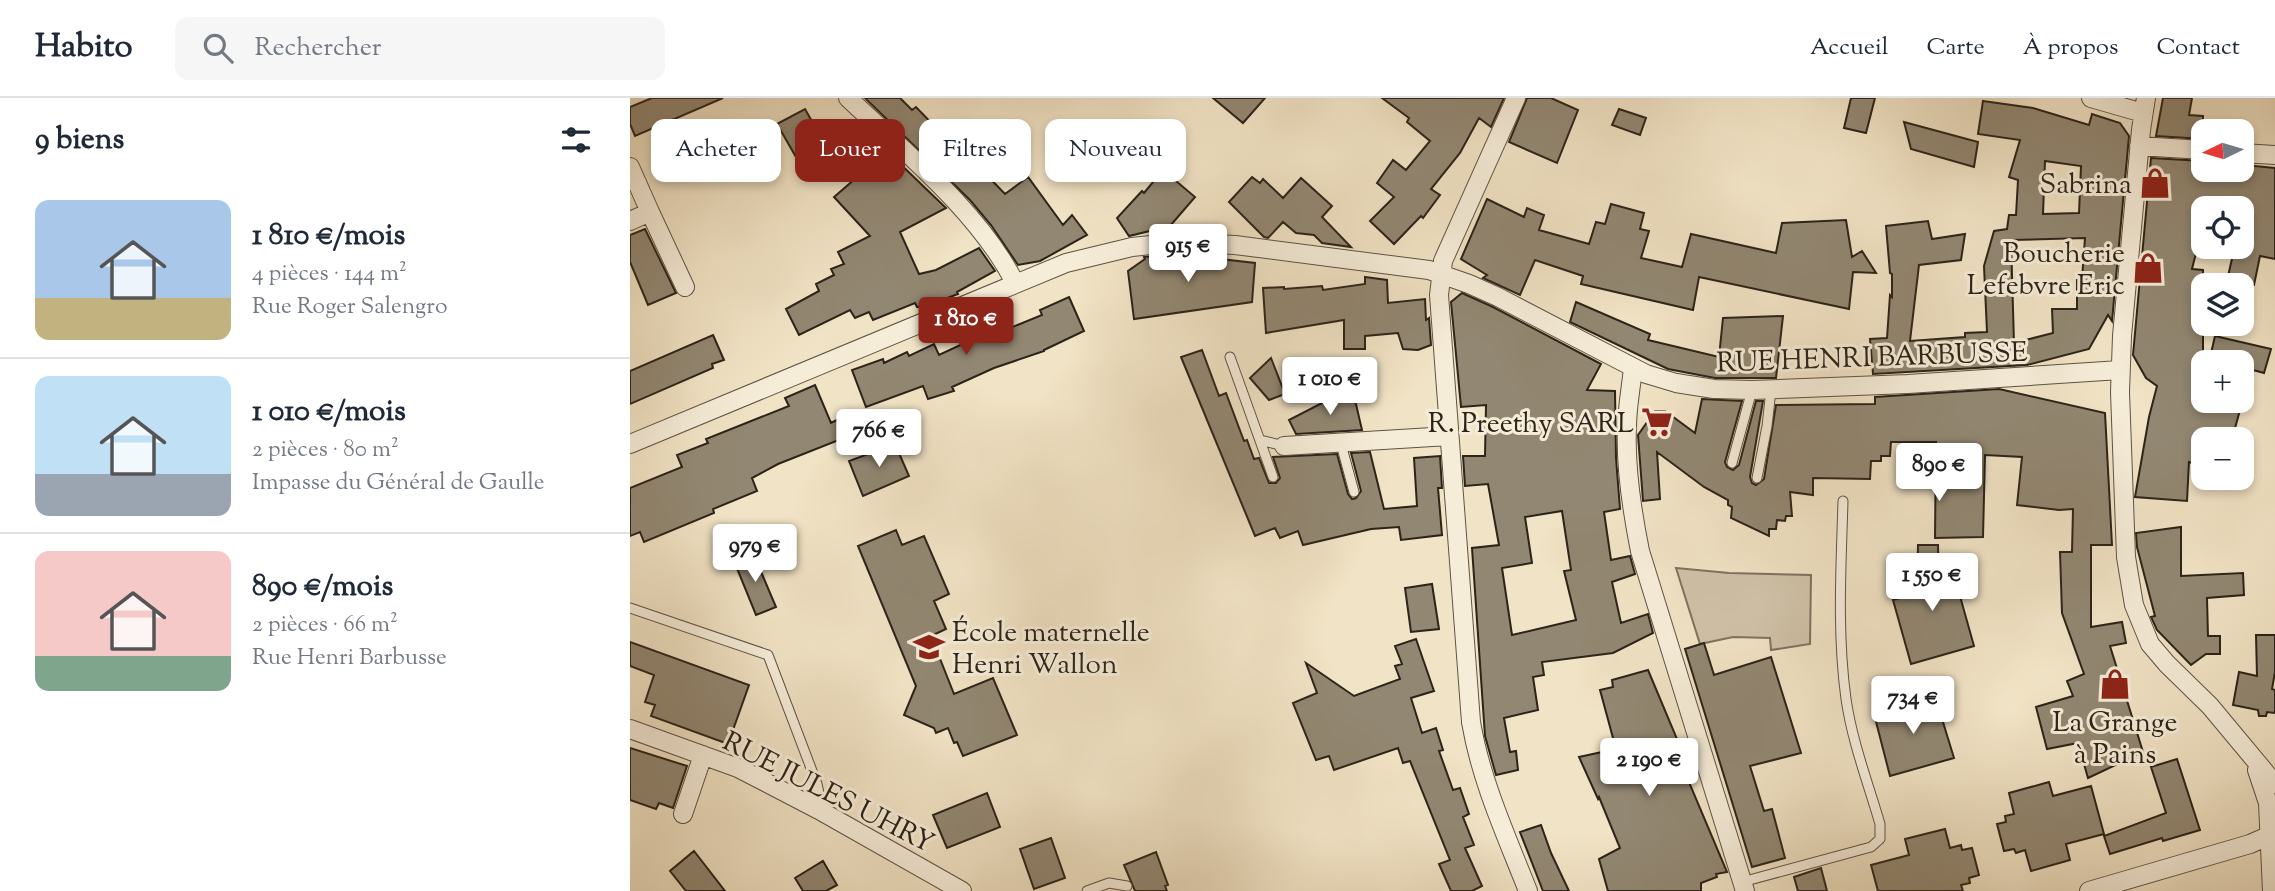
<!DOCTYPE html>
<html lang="fr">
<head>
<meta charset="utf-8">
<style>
  body { margin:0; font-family:"Sorts Mill Goudy",serif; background:#f6f6f7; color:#1f2937; height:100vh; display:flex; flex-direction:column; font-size:26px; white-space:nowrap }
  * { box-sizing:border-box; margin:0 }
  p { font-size:23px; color:#747a83 }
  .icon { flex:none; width:38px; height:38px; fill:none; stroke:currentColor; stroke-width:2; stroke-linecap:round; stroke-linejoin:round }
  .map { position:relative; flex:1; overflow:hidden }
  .details { display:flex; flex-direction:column; background:#fff; width:630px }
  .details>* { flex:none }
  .banner { position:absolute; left:21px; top:21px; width:665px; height:63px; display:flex; gap:14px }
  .needle { width:46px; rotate:265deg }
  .tools { position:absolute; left:1561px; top:21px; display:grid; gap:14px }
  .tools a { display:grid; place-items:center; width:63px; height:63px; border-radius:14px; background:#fff; box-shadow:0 4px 10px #0003; font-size:35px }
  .price { position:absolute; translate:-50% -60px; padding:0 16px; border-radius:7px; background:#fff; color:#222; font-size:23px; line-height:46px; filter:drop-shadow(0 2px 4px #0008) }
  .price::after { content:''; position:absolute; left:50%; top:42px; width:21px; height:16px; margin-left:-10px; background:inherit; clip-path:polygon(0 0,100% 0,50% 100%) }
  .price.active { background:#8f2418; color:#fff }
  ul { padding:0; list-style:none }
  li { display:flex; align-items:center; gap:21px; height:175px; padding:0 35px }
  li+li { border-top:2px solid #e0e1e3 }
  li span { display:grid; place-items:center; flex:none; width:196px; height:140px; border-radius:14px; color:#555 }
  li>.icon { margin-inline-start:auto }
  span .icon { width:84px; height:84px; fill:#fffc; stroke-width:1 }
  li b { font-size:30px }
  h2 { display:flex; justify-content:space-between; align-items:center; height:84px; padding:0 35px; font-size:30px }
  .tag { padding:0 24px; border-radius:14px; background:#fff; box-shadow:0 4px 10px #0003; font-size:24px; line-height:63px }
  .tag.active { background:#8f2418; color:#fff }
  header { display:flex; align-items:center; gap:42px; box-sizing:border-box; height:98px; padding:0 35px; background:#fff; border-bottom:2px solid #e0e1e3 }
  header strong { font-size:33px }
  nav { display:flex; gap:38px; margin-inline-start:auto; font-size:24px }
  .search { width:490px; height:63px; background:#f6f6f7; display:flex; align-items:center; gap:18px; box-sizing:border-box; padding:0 24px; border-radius:14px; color:#747a83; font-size:26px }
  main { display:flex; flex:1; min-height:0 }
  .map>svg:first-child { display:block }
  .green { fill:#d0c2a8; stroke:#7e7260; stroke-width:2 }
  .building { fill:#928772; stroke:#2c2319; stroke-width:2; fill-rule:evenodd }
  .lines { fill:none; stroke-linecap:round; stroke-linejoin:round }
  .lane-casing { stroke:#5d5344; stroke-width:11 }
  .street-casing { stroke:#5d5344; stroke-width:20 }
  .lane { stroke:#f6edd9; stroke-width:9 }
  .street { stroke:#f6edd9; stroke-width:18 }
  .labels { text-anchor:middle; stroke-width:6; stroke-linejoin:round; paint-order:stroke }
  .poi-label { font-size:28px; fill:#2c2319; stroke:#f6edd9; text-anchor:end }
  .street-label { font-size:28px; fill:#2c2319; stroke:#f6edd9 }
</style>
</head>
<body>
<header>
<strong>Habito</strong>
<div class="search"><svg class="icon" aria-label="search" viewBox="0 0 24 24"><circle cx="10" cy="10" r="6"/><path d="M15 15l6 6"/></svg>Rechercher</div>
<nav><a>Accueil</a><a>Carte</a><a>À propos</a><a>Contact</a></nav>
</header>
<main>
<section class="details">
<h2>9 biens<svg class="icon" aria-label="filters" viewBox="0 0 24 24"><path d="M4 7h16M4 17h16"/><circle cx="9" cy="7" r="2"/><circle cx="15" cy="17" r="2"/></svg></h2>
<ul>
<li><span style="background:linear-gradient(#a9c7e8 70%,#c2b280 0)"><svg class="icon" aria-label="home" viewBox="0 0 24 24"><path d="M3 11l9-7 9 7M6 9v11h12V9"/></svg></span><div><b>1 810 €/mois</b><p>4 pièces · 144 m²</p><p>Rue Roger Salengro</p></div></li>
<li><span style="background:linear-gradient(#bfe0f5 70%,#9aa5b1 0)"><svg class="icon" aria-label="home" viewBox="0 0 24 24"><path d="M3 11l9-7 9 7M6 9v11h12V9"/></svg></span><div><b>1 010 €/mois</b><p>2 pièces · 80 m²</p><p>Impasse du Général de Gaulle</p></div></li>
<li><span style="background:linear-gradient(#f6c9c9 75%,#7fa58c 0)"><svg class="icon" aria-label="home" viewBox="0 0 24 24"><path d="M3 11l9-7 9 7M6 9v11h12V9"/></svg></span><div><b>890 €/mois</b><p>2 pièces · 66 m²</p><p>Rue Henri Barbusse</p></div></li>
</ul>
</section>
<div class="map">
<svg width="1645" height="793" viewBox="0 0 1645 793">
  <rect width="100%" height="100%" fill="#f1e3c5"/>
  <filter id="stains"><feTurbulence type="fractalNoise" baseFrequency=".00286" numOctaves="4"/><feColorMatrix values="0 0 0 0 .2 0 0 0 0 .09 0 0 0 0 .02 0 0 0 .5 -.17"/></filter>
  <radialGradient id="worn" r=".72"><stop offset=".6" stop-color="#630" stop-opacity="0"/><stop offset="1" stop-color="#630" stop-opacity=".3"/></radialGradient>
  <path class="green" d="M1046,470L1099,475L1181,477L1180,546L1141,552L1140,540L1103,539L1070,546Z"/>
  <path class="building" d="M22,0H93L5,38L0,26V9Z
    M235,0H270L282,12L286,9L314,38L317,36L375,96L398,79L433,127L442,117L457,137L410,163L388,167L361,127L340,102Z
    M583,0H635L613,25Z
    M752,0H874L861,29L849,20L830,55L801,91L810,97L793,120L791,118L764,146L740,123L764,99L747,85L763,62L776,72L800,43L777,24L779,20Z
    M897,0H921L948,12L927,65L879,44Z
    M1221,0H1245L1236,35L1214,30Z
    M1533,0H1562L1559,17L1573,18V41L1526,38Z
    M1353,3L1403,10L1459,27L1462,16L1490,25L1499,38L1482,223L1478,217L1459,251L1397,267L1243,276L1240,241L1257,240L1260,197L1262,199V176L1260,175L1256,128L1298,123L1302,141L1335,136L1331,162L1289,167L1280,243L1335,239V235L1357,234L1354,168L1364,133L1377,131L1379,117H1386L1388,82L1379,79L1390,42L1348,36ZM1415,63L1451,68L1449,115L1413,116ZM1455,140L1452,181L1447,182V211H1422L1423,235L1384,245L1381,142Z
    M175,11L193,43L166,59L147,26Z
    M989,11L1016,20L1010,37L982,27Z
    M1274,24L1348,44L1344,69L1281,51Z
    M237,34L316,110L270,134L289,176L306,172L349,150L365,173L327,194L328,196L294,209H287L285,205L243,222L239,214L225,220L220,212L169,237L156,211L189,193L186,186L204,177L201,171L214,166L208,154L240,138L204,99L226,80L202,56Z
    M1521,60L1573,63V72H1614L1615,67L1645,70V161L1630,158L1624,187H1596L1604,152L1612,154L1617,110H1573V127L1562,171L1573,172V303H1586L1610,312L1602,341H1573V368L1559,364L1557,403L1505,399L1519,319L1527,288L1516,280L1503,257Z
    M533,72L565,99L540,128L499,138L487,120L512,93L514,95Z
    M622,79L630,85L633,81L653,100L671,80L702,108L692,119L721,149L692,145L684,137L666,135L653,124L638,140L634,139L599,104Z
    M857,101L894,119L897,110L914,117L909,132L959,146L966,124L975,126L981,106L1014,115L1010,131L1019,133L1011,160L1052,169L1061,136L1146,155L1152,125L1216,122L1222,159L1232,153L1246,175L1223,174L1219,211L1069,179L1063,212L951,186L953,178L905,162L890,197L853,180L857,177L831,161Z
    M15,131L46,195L18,207L0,164V137Z
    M547,156L625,165L622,204L504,221L498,173L515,161L514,159Z
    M735,179L757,182L758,205L795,201L796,222L799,220L801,247L788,252L773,251L768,235L735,238V251H714V222L636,235L633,190L654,189V191L692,188L693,192L735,186Z
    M832,195L863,209L971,266L957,292L985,293L986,360L990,411L974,414L981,462L1000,458L1005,476L982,484L991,525L1018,516L1023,535L983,555L912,564L914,577L903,579L908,612L874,620L880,654L886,653L888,672L866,677L855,638L842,450L869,447L858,386L835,388L833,358H855L856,307L831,309L821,204ZM932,413L941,472L934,473L946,522L882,537L872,470L902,465L895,419Z
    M439,199L454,233L414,252V253L364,270L322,289L324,293L298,301L293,288L236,309L222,272L253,261L254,265L277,254L279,258L304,246L309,257L352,237L353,241L412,217L410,212Z
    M946,204L1020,236L1018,242L1089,259L1093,220L1153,218L1146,280H1085L1038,271L940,224Z
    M83,237L94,262L82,266L83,270L0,306V273Z
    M1585,238L1641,251L1634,275L1612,269V264H1579Z
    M572,252L589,298L596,295L614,343L617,342L624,361L629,360L639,385H646L650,380L643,359L707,356L718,396L722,401L726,400L731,393L721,355L740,354L754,411L787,408L784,360L810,358L812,390H808L812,437L771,442L769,429L741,431L673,447L668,433L650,440L645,430L625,438L551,259Z
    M641,260L655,296L639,302L620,280Z
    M185,287L201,325L207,322L214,340L148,366L122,380L127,393L83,411L84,415L14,444L10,434L0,438V390L52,369L47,357L78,345L76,341L159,308L155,300Z
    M719,291L726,306L732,332L666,336L659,322Z
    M1369,291L1475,315L1482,447H1461V529L1492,524L1496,545L1480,548L1513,654L1458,680L1448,645L1417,651L1406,609L1443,598L1437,583L1454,576L1432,515L1430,454H1442L1443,411L1429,412L1387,407L1392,359L1355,357L1353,439L1305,440L1306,344H1261L1260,358H1251V363H1241L1240,381L1183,380V397L1160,394L1162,418H1156L1155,423L1147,422L1146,431H1139V438L1101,420L1102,409L1098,407V402L1074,389L1027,354L1030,401L1013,403L1008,337L1025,313H1035L1065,335L1072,301L1112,303L1095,364L1097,369L1103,372L1109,367L1126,303H1133L1120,379L1122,385L1126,387L1134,381L1146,307L1245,306V299Z
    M265,346L279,378L233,398L219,363Z
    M1551,429V478L1613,475L1614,497L1577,500L1578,538H1590V556H1576L1561,567L1527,532L1521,519L1525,518L1507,449L1506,435Z
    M266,432L272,447L294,438L319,496L304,503L316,531L301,538L324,596L363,580L387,637L333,658L327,644L324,645L318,630L306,635L304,630L274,617L286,588L228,448Z
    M1288,447H1308L1309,489L1326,484L1344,548L1281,566L1263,502L1287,495Z
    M123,455L146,509L126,517L104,463Z
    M802,486L809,531L781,534L775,490Z
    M1626,537H1645V574L1642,591L1645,592V615L1637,614L1636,618H1629L1628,612L1603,607L1609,574L1627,578Z
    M786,541L804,593L781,600L792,635L806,630L813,652L809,653L823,692L830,690L839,716L833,719L844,747L835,750L852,788L842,793H821L809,766L820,762L780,663L773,665L768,650L704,672L699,658L686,662L663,605L687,595L676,565L724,598L770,581L765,568L772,566L765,548Z
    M0,544L119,587L98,646L21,618L25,607L15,604L24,577L0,568Z
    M1074,545L1084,577L1141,559L1171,655L1120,668L1134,713L1142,711L1155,760L1122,769L1055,551Z
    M1018,572L1047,641L1042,644L1097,774L1086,776L1087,779L1071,785V793H978L969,761L990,750L969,699L968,701L949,659L986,651L970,592L983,589L982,582Z
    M1305,598L1324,660L1260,678L1244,616Z
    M0,650L57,668L43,710L29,705L26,711L0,702Z
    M1547,661L1570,732L1533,743L1532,740L1480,756L1474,738L1536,715L1521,669Z
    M1419,684L1423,698L1461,688L1474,736L1436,746L1440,762L1401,773L1395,752L1386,755L1384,751L1374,753L1367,726L1376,724L1375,718L1384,716L1379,695Z
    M357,695L370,729L317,750L303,717Z
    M911,727L921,755L939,793H913L890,734Z
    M1315,731L1320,750L1331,747L1332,752L1342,750L1349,777L1339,780L1340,785L1331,787L1333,793H1248L1241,767L1279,757L1275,741Z
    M421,740L435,780L404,791L390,751Z
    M64,753L95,793H56L40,773Z
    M526,754L538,787L535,788L537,793H505L494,767Z
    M193,763L207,787L196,793H173L165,780Z
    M1191,770L1197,793H1168L1164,779Z"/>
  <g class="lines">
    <defs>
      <path id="lane" d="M600,259L643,379
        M630,342L654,348
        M711,346L724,394
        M1102,365L1122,292
        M1127,380L1137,328L1141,292
        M0,510L138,557L187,686L190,700L189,712
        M1112,784L1241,749L1250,741V726C1238,685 1222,643 1216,601C1207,535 1211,470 1213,403
        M457,793L479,785L497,788"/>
      <path id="street" d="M218,0C275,54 350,115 385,185
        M886,0L813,163L809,197L841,624C851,683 876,737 898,793
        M1461,0L1513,15
        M1516,0L1511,32L1492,238L1490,294L1496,459L1504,507L1520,546L1537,566L1580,608L1645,686
        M1509,48L1573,52
        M1612,55L1645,57
        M0,69L20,114L0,123
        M20,114L55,189
        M1003,270C1001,290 997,310 997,329C995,370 1002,413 1010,453L1115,793
        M0,346L436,165L502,149L549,144L605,147L799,172L839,186L868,199L1016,276L1046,285L1084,291L1122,292L1278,286L1490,272
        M654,348L819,338
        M0,631L108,670L189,712L332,793
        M1627,672L1638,705L1642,793
        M53,716L73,657
        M1459,793L1620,746L1645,735"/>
    </defs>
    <use href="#lane" class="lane-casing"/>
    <use href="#street" class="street-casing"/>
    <use href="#lane" class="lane"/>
    <use href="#street" class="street"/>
  </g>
  <defs>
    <symbol id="shop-bare" viewBox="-9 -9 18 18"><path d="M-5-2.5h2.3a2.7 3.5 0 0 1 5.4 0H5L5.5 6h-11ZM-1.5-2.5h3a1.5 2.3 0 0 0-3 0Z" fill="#8f2418" stroke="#f6edd9" stroke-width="2.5" paint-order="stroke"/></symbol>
    <symbol id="supermarket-bare" viewBox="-9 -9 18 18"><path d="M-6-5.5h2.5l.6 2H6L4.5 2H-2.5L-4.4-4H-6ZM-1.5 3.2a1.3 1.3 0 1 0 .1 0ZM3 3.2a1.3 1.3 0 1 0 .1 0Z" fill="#8f2418" stroke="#f6edd9" stroke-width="2.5" paint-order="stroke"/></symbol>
    <symbol id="school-bare" viewBox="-9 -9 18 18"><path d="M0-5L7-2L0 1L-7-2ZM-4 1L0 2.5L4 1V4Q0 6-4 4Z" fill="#8f2418" stroke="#f6edd9" stroke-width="2.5" paint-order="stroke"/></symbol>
  </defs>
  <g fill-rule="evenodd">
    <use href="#shop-bare" x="1503" y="63" width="44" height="44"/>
    <use href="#shop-bare" x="1496" y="148" width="44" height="44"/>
    <use href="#supermarket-bare" x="1005" y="302" width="44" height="44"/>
    <use href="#school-bare" x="277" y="527" width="44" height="44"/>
    <use href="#shop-bare" x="1463" y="564" width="44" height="44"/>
  </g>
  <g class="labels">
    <g class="poi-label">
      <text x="1502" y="95">Sabrina</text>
      <text x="1495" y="164">Boucherie<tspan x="1495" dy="32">Lefebvre Eric</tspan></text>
      <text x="1004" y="334">R. Preethy SARL</text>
      <text x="322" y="543" text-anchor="start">École maternelle<tspan x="322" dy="32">Henri Wallon</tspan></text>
      <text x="1485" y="633" text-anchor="middle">La Grange<tspan x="1485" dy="32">à Pains</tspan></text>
    </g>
    <g class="street-label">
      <text transform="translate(1242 258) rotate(-2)" y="10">RUE HENRI BARBUSSE</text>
      <text transform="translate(199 693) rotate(27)" y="10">RUE JULES UHRY</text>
    </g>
  </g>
  <rect width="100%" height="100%" filter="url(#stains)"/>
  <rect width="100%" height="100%" fill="url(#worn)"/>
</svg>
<div class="tools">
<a><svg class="needle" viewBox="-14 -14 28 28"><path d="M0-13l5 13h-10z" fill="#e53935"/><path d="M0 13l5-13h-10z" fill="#747a83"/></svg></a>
<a><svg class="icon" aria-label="locate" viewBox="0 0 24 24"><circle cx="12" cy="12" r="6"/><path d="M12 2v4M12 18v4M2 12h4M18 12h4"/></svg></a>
<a><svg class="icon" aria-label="layers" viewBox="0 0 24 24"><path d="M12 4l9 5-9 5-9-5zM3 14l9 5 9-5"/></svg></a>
<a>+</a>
<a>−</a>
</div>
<b class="price" style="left:558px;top:186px">915 €</b>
<b class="price active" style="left:336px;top:259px">1 810 €</b>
<b class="price" style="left:700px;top:319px">1 010 €</b>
<b class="price" style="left:249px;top:371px">766 €</b>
<b class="price" style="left:1309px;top:405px">890 €</b>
<b class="price" style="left:125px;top:486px">979 €</b>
<b class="price" style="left:1302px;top:515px">1 550 €</b>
<b class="price" style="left:1283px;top:638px">734 €</b>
<b class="price" style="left:1019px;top:700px">2 190 €</b>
<div class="banner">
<a class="tag">Acheter</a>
<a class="tag active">Louer</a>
<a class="tag">Filtres</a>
<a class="tag">Nouveau</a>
</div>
</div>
</main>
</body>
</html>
